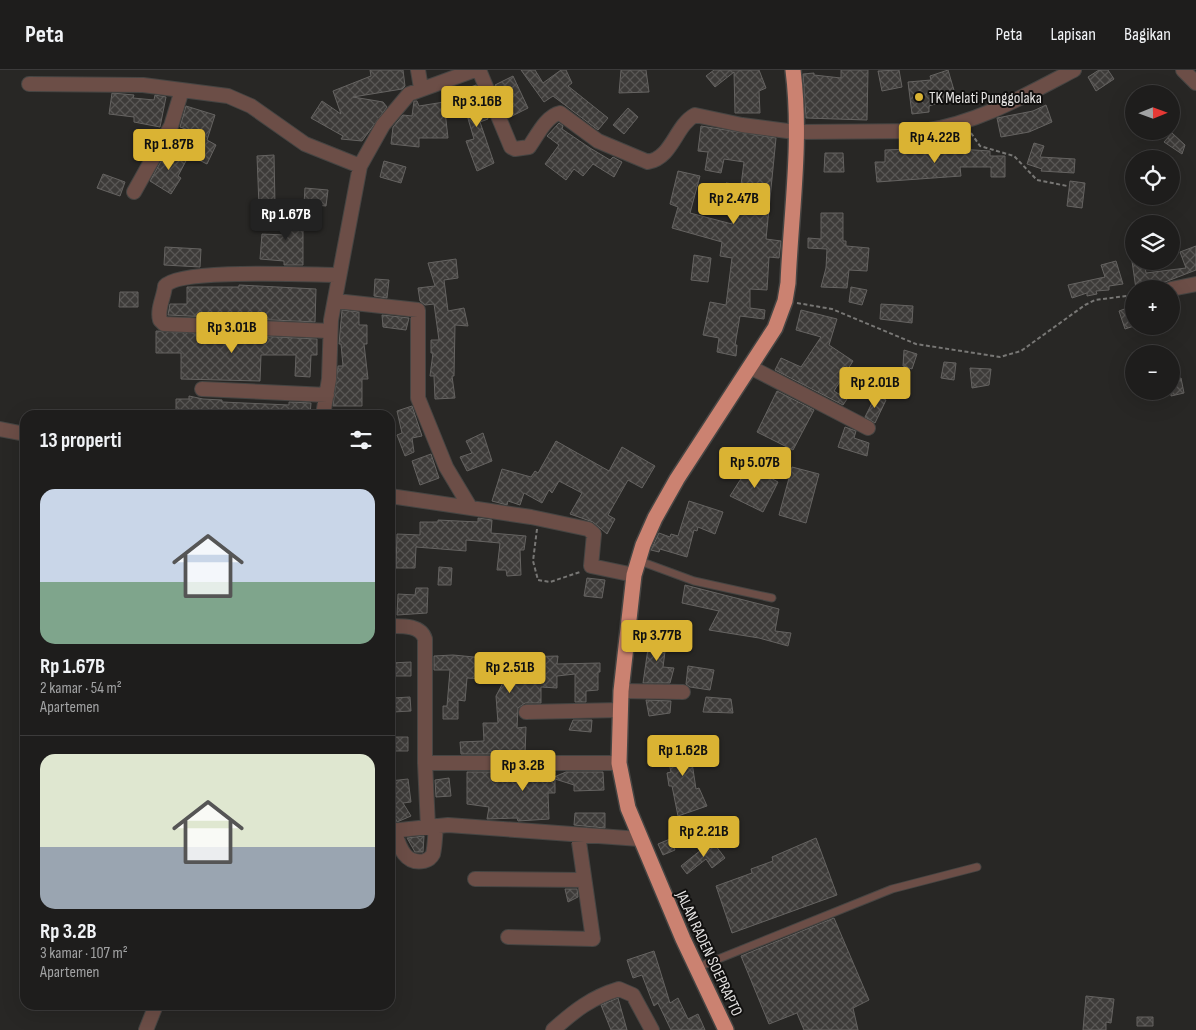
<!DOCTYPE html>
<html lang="id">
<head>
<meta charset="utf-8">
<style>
  body { margin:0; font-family:"Sofia Sans Condensed",sans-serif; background:#2b2a29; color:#f1f3f6; height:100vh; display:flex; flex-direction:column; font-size:19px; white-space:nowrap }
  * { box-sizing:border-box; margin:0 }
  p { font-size:16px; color:#a1a2a3 }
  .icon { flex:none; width:28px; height:28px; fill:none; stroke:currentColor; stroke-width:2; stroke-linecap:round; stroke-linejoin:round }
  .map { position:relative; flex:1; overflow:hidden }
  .drawer { position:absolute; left:20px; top:340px; width:375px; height:600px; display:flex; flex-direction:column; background:#1e1d1c; border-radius:15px; box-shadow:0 5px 20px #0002,0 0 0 1px #3c3b3b }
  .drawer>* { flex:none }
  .needle { width:32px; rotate:89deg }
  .buttons { position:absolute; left:1125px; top:15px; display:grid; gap:10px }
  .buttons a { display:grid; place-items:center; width:55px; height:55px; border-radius:50%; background:#1e1d1c; box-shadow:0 5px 20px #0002,0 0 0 1px #3c3b3b; font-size:25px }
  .price { position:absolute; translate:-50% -42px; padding:0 11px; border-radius:5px; background:#dab333; color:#111; font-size:16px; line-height:32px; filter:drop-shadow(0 1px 2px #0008) }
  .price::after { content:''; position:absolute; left:50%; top:30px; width:15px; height:11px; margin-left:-8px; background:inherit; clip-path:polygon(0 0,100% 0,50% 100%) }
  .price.current { background:#222; color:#fff }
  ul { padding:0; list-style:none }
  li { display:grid; align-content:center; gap:10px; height:265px; padding:0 20px }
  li+li { border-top:1px solid #3c3b3b }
  li span { display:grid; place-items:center; height:155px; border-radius:15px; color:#555 }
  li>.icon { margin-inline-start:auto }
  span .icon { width:90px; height:90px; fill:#fffc; stroke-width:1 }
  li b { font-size:21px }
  h2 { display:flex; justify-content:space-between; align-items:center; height:60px; padding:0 20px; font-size:21px }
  header { display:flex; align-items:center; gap:30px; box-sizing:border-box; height:70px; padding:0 25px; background:#1e1d1c; border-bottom:1px solid #3c3b3b }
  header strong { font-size:24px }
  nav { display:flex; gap:28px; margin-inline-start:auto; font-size:18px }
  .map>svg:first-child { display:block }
  .building { fill:url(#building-cross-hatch); stroke:#656361 }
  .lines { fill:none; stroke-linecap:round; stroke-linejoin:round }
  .lane-casing { stroke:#464543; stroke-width:9 }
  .street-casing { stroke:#464543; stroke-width:16 }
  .highway-casing { stroke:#464543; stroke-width:18 }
  .path { stroke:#787775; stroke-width:2; stroke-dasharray:4 2.5; stroke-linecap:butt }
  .lane { stroke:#6c4e47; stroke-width:7 }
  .street { stroke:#6c4e47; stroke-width:14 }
  .highway { stroke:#cb8271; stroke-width:15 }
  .poi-dot { fill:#dab333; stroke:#11100f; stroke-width:2 }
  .labels { text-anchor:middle; stroke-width:4; stroke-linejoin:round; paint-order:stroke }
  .poi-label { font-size:16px; fill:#e5e3e2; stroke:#11100f; text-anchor:start }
  .street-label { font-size:16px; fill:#e5e3e2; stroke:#11100f }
</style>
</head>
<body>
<header>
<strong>Peta</strong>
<nav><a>Peta</a><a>Lapisan</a><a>Bagikan</a></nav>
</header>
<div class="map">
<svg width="1196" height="960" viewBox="0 0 1196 960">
  <defs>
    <pattern id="building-cross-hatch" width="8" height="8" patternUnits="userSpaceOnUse" patternTransform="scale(1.25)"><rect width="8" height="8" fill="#3d3b39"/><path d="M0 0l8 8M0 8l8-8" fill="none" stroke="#595755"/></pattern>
  </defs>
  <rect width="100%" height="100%" fill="#282725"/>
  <path class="building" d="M370,0H403L405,16L402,19L353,27L383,32L387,37L362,71L341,69L343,66L311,48L322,31L341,44L333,21L371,6Z
    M521,0H535L543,13L561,0H566L572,13L568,16L608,48L598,60L553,26L544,32Z
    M621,0H646L649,22L619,23Z
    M714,0H759L766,18L759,21L760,43H735L734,2L715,17L706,6Z
    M841,0H868L867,50L806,48L803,4L814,3V5L841,8Z
    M899,0L902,17L882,21L878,1Z
    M948,0L956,27L929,36V42L912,44L908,12L931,10L930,6Z
    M1099,0H1108L1114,9L1096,21L1088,7Z
    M513,6L528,38L508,48L495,15Z
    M476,15L488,49L480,52L494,93L477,101L466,71L474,69L460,21Z
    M112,23L134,25L133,28L154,30L155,25L166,27L160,57L134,52V47L109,44Z
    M414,31H417L419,36L444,32L448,68H419V77L391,74L393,57L403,45L412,46Z
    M1046,35L1052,52L1029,62L1001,67L997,48L1033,41Z
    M186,36L215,45L207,70L216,75L207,94L187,84L196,63L180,57Z
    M628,38L638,47L624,64L613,55Z
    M559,53L563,56L562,59L590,78L610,90L613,87L622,92L614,107L593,94L583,106L574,99L566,110L545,94L559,75L547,66Z
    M701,56L776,68L766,169L781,171L779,188L769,187L767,220L750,219V238L765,240L764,249L740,246L735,275H737L736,286L717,282L719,268L703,265L710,232L726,235L732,188L720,186L722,172L672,158L678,137L670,134L678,101L700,106L690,143L732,154L734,130L724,128L726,113L741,115L744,92L724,89L721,103L705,100L708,82L698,81Z
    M1172,63L1185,75L1182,84L1164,72Z
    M1034,73L1044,76L1040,87L1075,89L1074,103L1041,101L1042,99L1027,94Z
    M927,75L928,82L958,79L990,81V86H1005V107H991V97H960L961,106L877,112L875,92H885V80L911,79V76Z
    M169,77L188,87L178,106L181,108L171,124L150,111Z
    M825,83H843L844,102H824Z
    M274,85L275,135L259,136L257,86Z
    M384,91L406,97L401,113L380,107Z
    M103,104L125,112L120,126L97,118Z
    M1070,111L1085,113L1082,138L1067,136Z
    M305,118L328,120L326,136L304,134Z
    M303,140V195H284V191L260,189L262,164L285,165L284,141Z
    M821,143H843V171H846V176L869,178L867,201L849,200L847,218L821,217L826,198L827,179L808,178V168L821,169Z
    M1196,176V200L1165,212L1147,215V219H1136L1132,191H1144L1146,203L1186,198L1180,182Z
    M165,177L201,179L200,197L164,195Z
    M694,185L711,188L708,212L691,210Z
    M456,189L458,208L444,210L448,241L464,238L468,256L455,255L454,306H452L455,328L435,329L434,306H430L433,283H431V270H439L434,234L425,235L420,231L418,218L435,216L428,193Z
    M1116,191L1123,214L1109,216V220L1096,221L1097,224L1087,226V223L1072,228L1068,215L1105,207L1101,195Z
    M375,209L389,210L387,228L374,226Z
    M239,215L316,219L315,252L168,245L170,234H187V217H239Z
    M851,217L867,220L862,235L849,232Z
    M120,222H138V237H119Z
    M881,234L913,236L912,253L880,249Z
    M1130,237L1132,245L1134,244V256L1125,259L1119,241Z
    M342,240L359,242V255H367V274H364L368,309H362V336H333L338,296H343L341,274H339Z
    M801,240L837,249L829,275L853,291L834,321L847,329L843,335L775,300L781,288L801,297L821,267L796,260Z
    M382,245L409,248L406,260L383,257Z
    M156,261L317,269V285H311L310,307L295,306L296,285H261L260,311L181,309V283H156Z
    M904,280L917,284L912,299L903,296Z
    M944,292L956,293L954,310L941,308Z
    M970,298L991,299L989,315L972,318Z
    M1181,308L1184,323L1171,326V310Z
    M777,321L814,340L793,380L757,362Z
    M876,325L886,330L875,353L865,347Z
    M189,326L203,329L222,330V332L289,335V332L311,333L310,345L176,344V329H189Z
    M412,336L422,366L412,368L414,382L405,386L397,365L402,363L397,341Z
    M845,357L856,361L854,368L869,373L867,386L838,377Z
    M483,363L492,391L467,401L460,387L472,383L466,371Z
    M556,371L609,401L622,377L655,396L642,418L628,410L608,445L615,449L607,464L593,452L570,444L582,423L559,411L552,423L549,420L542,433L524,423L520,435L508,431L507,435L492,431L502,399L531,407L535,401L538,403Z
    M431,384L439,408L420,415L412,391Z
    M749,396L778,412L763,442L730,426Z
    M792,397L819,404L806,453L779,445Z
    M689,431L723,442L715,464L698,457L697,461L694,460L687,487L660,479L659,482L651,480L659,463L670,467L671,464L678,466Z
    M478,448L492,450L491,463L526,466L524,480H520L521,505L507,506L506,500H497L500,473L466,470V481L416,477L415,498H396L397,464L420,465V452H438V450L478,452Z
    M439,497L452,498L451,515H438Z
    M587,508L605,510L602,528L584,526Z
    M685,515L779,539L775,561L791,563L788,576L759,568L709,560L719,541L682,533Z
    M416,518H428L427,543L397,545L398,524L415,525Z
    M650,565L667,566L663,597L674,598L670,613H643Z
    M453,585L517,591V587L558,586L557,594L600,593V602H598V620L586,621V632H575V604L557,606V618L541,617V633H525L518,638L517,658L526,657L525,684H461L460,672L484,671L483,653H498L496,626L506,607L483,605V609L467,608L465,631L458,630V649H443V636H447L450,600H434V586Z
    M411,592V606H390V593Z
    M688,596L714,600L710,620L690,617L686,614Z
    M410,627L411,641L393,642V628Z
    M706,627L731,629L733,643L703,642Z
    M646,630L671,631L670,643L649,646Z
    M573,650H592L591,662L569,660Z
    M688,666L696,719L699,718L707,736L678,746L672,716H669L667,703L671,702L664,672Z
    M390,667H408V681H390Z
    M467,702H555L554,707L566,702H603L604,720L574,721V715L555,709V723H548L549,749L518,751L517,748L487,749L489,737L467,734Z
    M449,708L451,726L436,727L435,710Z
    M408,709L411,732L403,733L411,746L397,752L390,735V711Z
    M575,743H605V758L574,755Z
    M424,766L423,782H415L407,768Z
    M816,768L837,825L732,863L716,816L752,803L751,799L773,791L772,787Z
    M670,769L675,780L663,785L658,774Z
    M712,771L725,788L712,798L706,789L687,804L681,796Z
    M565,819H577L578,827L568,832Z
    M834,848L869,930L853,938L858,960H804L797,943L769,954L741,886Z
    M654,881L670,933L678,928L688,949L698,944L705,960H671L658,933L654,936L642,905L633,908L627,890Z
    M1086,926L1114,929L1111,953L1106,952V960H1083Z
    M618,928L627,960H611L601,935Z
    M1137,947H1153V956H1137Z"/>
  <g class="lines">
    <defs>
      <path id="lane" d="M637,490L694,511L772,528
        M696,898L892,819L977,797"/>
      <path id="street" d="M418,0L421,18
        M479,0L511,77L515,79L529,77C537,66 546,46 560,43L598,71L648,92C673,87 675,56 695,45L742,55L795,62L924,61C978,53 1026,25 1074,0
        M1183,0L1196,13
        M29,14L143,15L228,26L251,36L305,74L360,96
        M134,122L171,56L182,20
        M1171,219L1196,214
        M336,231L418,240V328L446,397L470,437
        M330,261L164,254L160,250C157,239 164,227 165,216C180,198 310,205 339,205
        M750,297L868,358
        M202,319L327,325
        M323,345L329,309L331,250L360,96L383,55L409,24L475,0
        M0,359L25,364
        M390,426L531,447L588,459L594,464L591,496L634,505
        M390,556C402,556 421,555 425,569V693L428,757
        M621,621L683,622
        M526,642L621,640
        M425,693H619
        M394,760C399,775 404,795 424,791C428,790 431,788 433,784C435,776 435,765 436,756
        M390,761L448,755L640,769
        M475,809L584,810
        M508,867L593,869L578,765
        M146,960L156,935
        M553,960C574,941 592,927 619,919L633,925L652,960"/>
      <path id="highway" d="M726,960L683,869L628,738L619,693L621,621L634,505L643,475L655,448L677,409L775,258L785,231L788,213C791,143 802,71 793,0"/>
    </defs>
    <use href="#lane" class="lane-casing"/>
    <use href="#street" class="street-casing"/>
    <use href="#highway" class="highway-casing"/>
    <path class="path" d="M971,63L980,76L1014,86L1037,110L1067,116
      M797,233L832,239L916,274L1000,287L1021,281L1085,235L1095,230L1134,225
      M537,459L533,491L538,510L550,512L580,502"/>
    <use href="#lane" class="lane"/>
    <use href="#street" class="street"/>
    <use href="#highway" class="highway"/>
  </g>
  <circle class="poi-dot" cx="919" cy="27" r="5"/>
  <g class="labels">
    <g class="poi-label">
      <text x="929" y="33">TK Melati Punggolaka</text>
    </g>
    <g class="street-label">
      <text transform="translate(710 883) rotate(65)" y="6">JALAN RADEN SOEPRAPTO</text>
    </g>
  </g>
</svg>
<div class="buttons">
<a><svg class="needle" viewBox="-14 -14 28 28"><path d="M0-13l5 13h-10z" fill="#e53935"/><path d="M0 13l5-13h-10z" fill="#a1a2a3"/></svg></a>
<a><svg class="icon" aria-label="locate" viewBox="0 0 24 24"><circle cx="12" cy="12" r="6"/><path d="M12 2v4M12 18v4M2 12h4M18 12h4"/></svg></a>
<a><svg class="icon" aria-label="layers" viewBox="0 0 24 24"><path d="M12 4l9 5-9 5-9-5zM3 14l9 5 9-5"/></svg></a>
<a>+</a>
<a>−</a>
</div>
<b class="price" style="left:477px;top:58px">Rp 3.16B</b>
<b class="price" style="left:935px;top:94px">Rp 4.22B</b>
<b class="price" style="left:169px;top:101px">Rp 1.87B</b>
<b class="price" style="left:734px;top:155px">Rp 2.47B</b>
<b class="price current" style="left:286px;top:171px">Rp 1.67B</b>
<b class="price" style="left:232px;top:284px">Rp 3.01B</b>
<b class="price" style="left:875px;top:339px">Rp 2.01B</b>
<b class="price" style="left:755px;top:419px">Rp 5.07B</b>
<b class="price" style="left:657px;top:592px">Rp 3.77B</b>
<b class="price" style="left:510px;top:624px">Rp 2.51B</b>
<b class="price" style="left:683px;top:707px">Rp 1.62B</b>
<b class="price" style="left:523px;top:722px">Rp 3.2B</b>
<b class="price" style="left:704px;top:788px">Rp 2.21B</b>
<section class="drawer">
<h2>13 properti<svg class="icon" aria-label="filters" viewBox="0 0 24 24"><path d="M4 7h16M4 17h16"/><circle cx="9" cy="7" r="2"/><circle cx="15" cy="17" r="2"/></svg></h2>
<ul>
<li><span style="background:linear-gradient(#c9d6e8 60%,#7fa58c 0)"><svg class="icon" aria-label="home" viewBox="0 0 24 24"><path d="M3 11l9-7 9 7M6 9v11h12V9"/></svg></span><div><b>Rp 1.67B</b><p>2 kamar · 54 m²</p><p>Apartemen</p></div></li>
<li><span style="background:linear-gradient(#dfe7d0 60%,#9aa5b1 0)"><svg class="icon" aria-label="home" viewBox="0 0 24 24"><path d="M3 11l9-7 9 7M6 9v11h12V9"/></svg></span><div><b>Rp 3.2B</b><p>3 kamar · 107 m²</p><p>Apartemen</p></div></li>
</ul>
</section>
</div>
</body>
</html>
